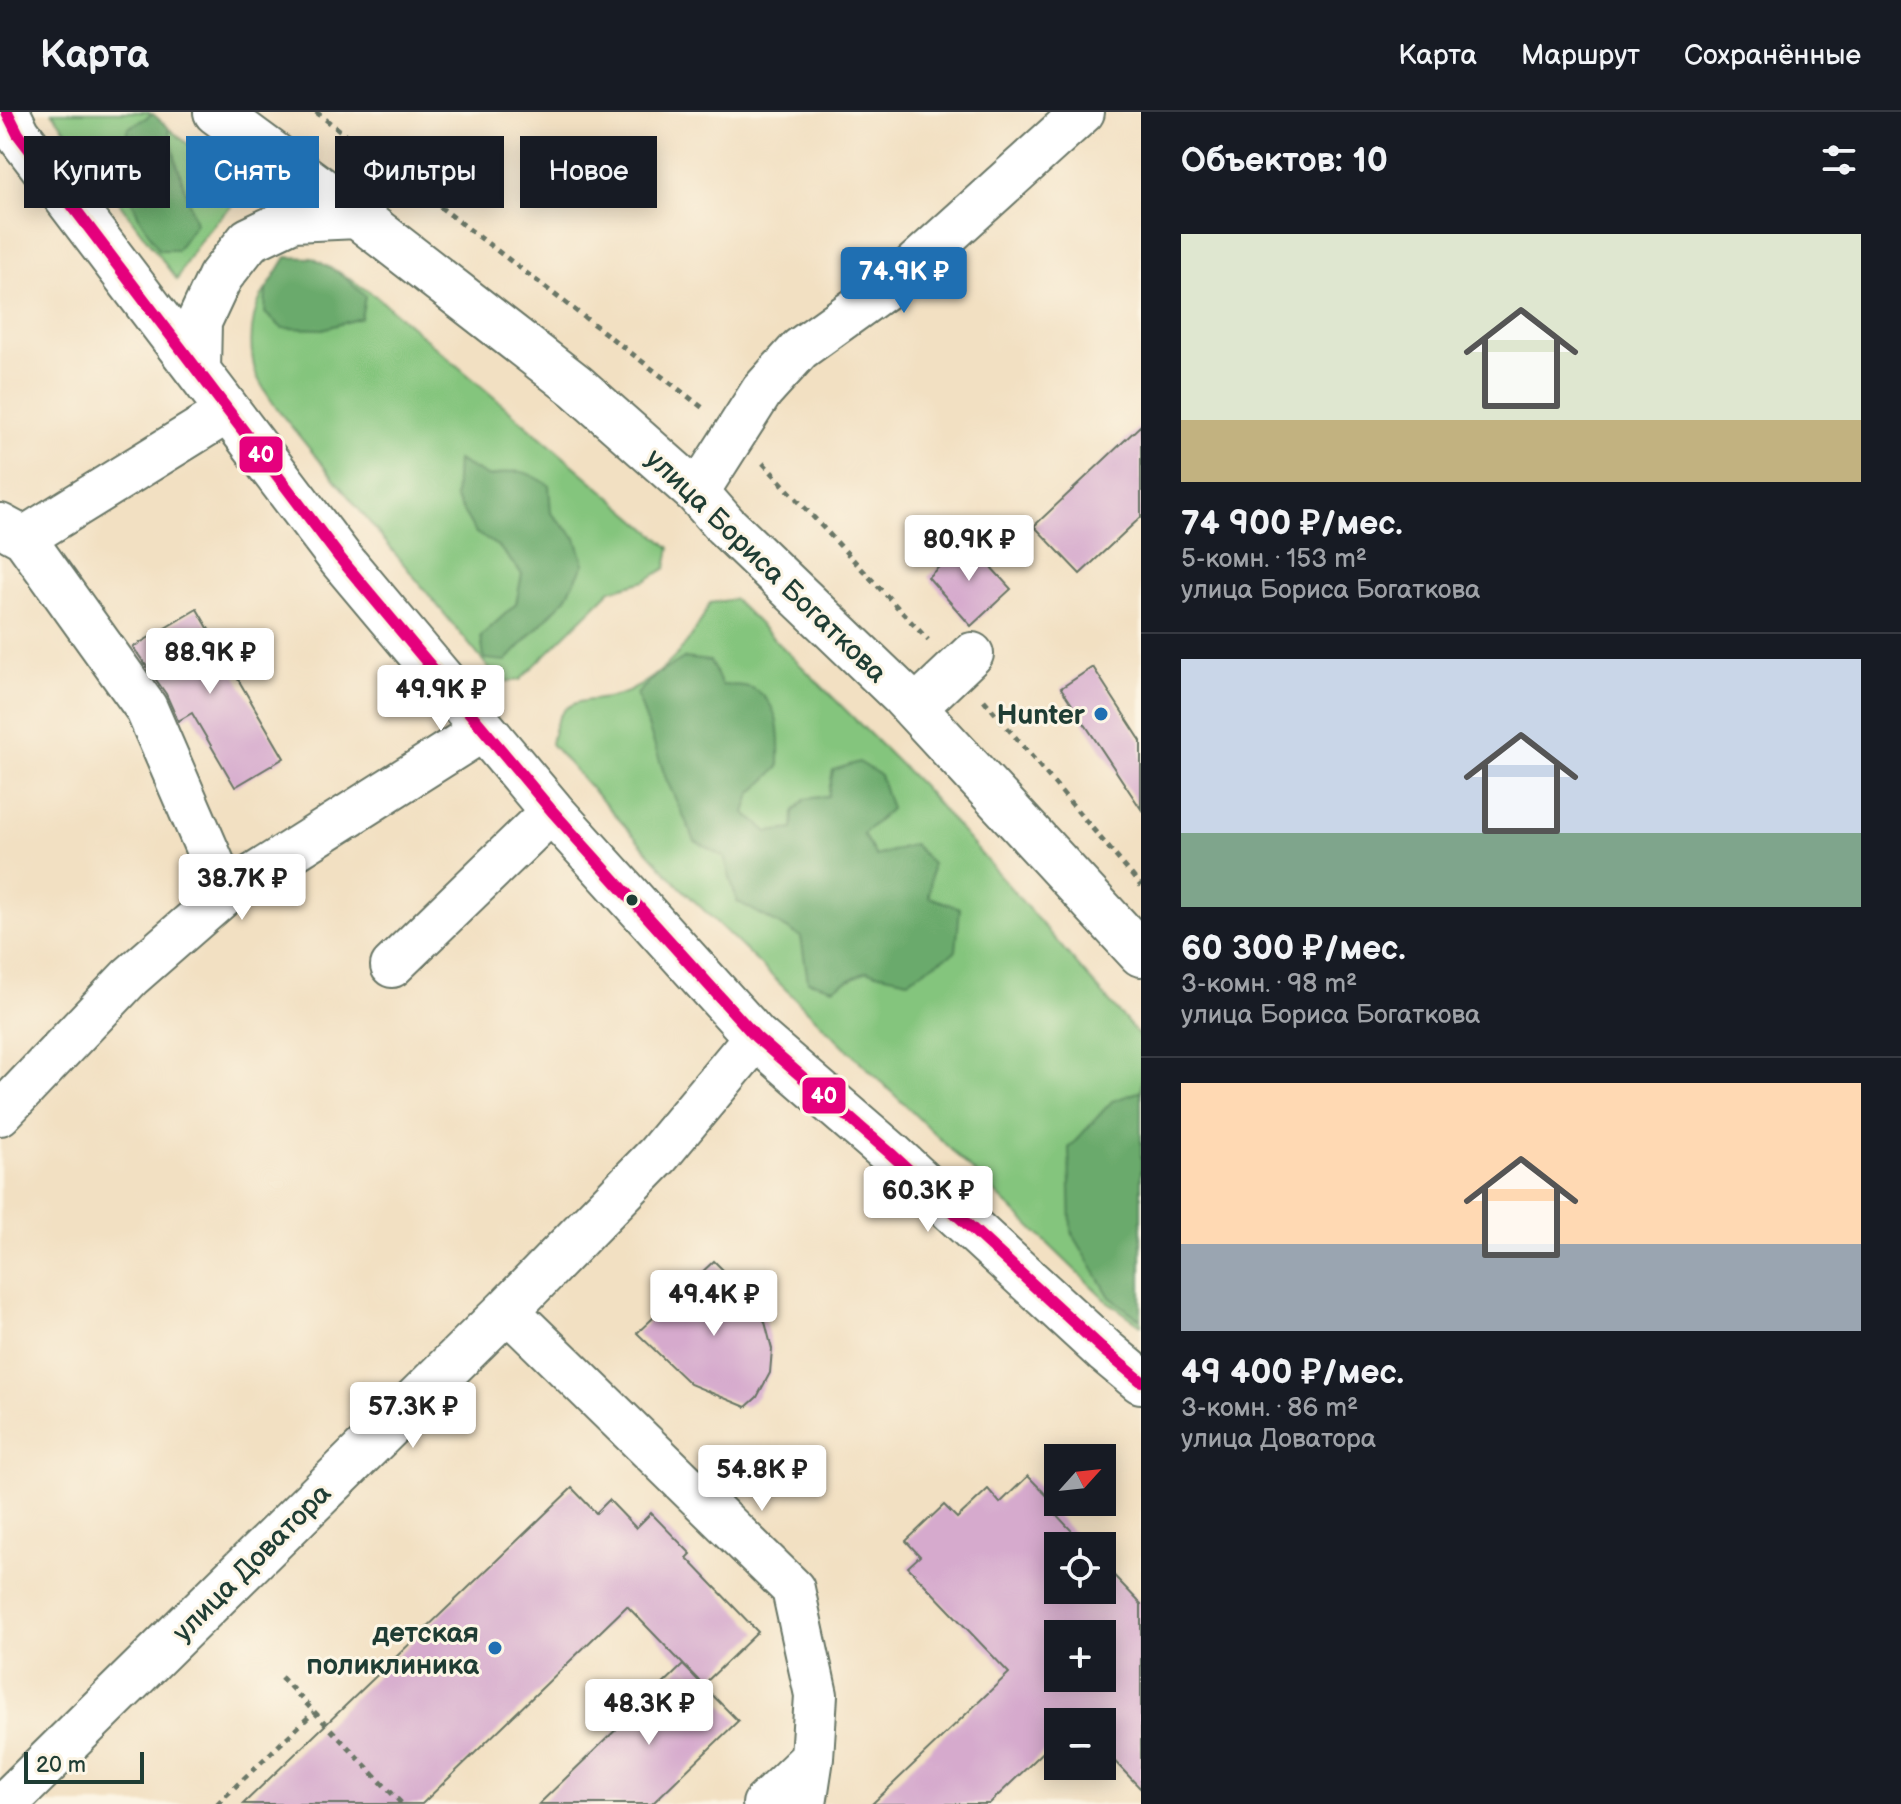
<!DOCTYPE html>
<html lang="ru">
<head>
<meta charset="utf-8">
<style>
  body { margin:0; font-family:"Balsamiq Sans",sans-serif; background:#242831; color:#f1f3f6; height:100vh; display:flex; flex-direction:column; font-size:30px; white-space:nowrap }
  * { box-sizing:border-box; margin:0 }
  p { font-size:26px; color:#9ea1a6 }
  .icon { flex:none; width:44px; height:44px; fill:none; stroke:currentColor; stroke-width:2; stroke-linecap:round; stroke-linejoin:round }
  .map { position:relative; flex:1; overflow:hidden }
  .side { display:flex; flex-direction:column; background:#171b24; width:760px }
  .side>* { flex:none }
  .banner { position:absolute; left:24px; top:24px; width:760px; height:72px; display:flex; gap:16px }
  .needle { width:52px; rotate:63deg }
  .tools { position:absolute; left:1044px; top:1332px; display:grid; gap:16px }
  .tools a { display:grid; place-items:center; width:72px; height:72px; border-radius:0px; background:#171b24; box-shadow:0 4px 20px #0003; font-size:40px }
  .scale { position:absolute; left:24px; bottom:20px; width:120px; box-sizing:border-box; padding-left:8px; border:4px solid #1f3d34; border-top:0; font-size:22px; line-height:28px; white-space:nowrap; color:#1f3d34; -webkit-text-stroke:6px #fcf5e5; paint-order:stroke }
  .price { position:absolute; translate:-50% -68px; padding:0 18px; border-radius:8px; background:#fff; color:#222; font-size:26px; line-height:52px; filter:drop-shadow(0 2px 4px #0008) }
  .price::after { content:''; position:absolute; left:50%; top:48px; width:24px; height:18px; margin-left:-12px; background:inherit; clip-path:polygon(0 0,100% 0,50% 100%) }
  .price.active { background:#1f6fb2; color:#fff }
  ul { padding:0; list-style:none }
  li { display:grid; align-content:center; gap:16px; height:424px; padding:0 40px }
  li+li { border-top:2px solid #363941 }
  li span { display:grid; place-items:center; height:248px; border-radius:0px; color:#555 }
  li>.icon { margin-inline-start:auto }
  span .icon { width:144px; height:144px; fill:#fffc; stroke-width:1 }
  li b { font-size:34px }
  h2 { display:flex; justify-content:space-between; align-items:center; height:96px; padding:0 40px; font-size:34px }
  .pill { padding:0 28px; border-radius:0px; background:#171b24; box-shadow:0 4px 20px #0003; font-size:28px; line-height:72px }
  .pill.active { background:#1f6fb2; color:#fff }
  header { display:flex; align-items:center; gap:48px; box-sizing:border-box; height:112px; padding:0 40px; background:#171b24; border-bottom:2px solid #363941 }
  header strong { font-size:38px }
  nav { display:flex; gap:44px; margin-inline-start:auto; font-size:28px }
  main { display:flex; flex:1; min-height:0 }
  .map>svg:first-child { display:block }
  .green { fill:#84c57d; stroke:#528158; stroke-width:2 }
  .forest { fill:#6baa6c; stroke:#457450; stroke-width:2 }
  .building { fill:#d6aacd; fill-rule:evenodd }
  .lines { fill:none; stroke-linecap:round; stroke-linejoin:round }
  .minor-casing { stroke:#697666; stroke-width:46 }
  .major-casing { stroke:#697666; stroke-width:48 }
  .path { stroke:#697666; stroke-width:5; stroke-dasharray:6 6; stroke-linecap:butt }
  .minor { stroke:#fff; stroke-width:42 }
  .major { stroke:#fff; stroke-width:44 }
  .bus-1-casing { stroke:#fcf5e5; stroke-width:18 }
  .bus-1 { stroke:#e5007d; stroke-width:12 }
  .poi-dot { fill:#1f6fb2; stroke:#fcf5e5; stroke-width:3 }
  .bus-dot { fill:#1f3d34; stroke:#fcf5e5; stroke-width:3 }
  .labels { text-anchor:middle; stroke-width:6; stroke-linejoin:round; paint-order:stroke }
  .street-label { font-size:28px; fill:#1f3d34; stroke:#fcf5e5 }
  .poi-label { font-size:28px; font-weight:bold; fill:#1f3d34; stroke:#fcf5e5; text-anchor:end }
  .line-badge { stroke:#fcf5e5; stroke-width:3 }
  .badge-label { font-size:22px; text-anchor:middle; font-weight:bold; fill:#fff }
</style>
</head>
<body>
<header>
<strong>Карта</strong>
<nav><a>Карта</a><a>Маршрут</a><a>Сохранённые</a></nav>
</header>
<main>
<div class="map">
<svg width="1141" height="1692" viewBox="0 0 1141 1692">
  <rect width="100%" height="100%" fill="#fcf5e5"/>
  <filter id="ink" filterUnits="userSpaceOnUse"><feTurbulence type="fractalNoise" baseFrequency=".0125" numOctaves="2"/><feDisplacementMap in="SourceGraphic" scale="16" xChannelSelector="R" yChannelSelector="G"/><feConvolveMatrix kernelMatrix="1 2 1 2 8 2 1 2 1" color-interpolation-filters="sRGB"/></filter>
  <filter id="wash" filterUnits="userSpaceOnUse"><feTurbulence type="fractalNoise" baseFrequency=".006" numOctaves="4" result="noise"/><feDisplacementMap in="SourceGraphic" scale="32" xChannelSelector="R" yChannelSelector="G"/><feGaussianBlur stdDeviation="1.8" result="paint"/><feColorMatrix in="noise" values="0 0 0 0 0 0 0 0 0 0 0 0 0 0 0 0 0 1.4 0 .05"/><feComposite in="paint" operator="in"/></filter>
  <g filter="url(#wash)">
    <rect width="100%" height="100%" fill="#f2e0c2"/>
    <path class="green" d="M52,0H148L249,81C218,102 193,134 177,168Z
      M315,155L337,159L377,185L670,436L666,456L645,469L611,478L520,568L500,570L277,297C270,286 259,272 255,259C247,227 251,179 284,162C293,158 306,158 315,155Z
      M734,487L921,673L1141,926V1213L1107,1189L678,773L551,632C560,573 589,597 628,580C666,562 693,528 710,491Z"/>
    <path class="forest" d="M153,2L168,15L176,49L196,111L177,138H159L138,103L119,53L128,16Z
      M286,145L313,146L342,163L365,184L361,206L323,217L282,216L265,201L266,178Z
      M457,348L489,365C517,356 524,357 549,373L551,401L576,426L584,452L566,486L506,549L484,547L481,524L516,492L522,462L499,435L476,421L455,386Z
      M684,546L710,549L722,573C731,574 746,572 754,577C783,594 779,627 779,655L751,682L745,701L768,720L793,717L794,700L805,687L828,684L833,658L859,650L880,663L891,697L863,722L876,744L914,732L932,752L929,785L960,796L956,839L908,868L867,859L833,876L808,869L801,825L737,789L724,745L695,729L666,667L637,582L656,563Z
      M1141,979V1208L1110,1185L1071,1119L1069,1036L1112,989Z"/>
    <g id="blocks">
      <path class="building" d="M1141,313V405L1080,462L1034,414Z
        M967,429L1011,477L971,514L928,465Z
        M197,497L284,646L235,675L192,601L178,609L166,582L133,535Z
        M1093,555L1141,629V697L1061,576Z
        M714,1149L749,1184L765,1210L772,1237L770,1261L757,1285L746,1295L690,1272L637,1221Z
        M1028,1364L1055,1392L1051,1397L1086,1434H1058V1478H1102V1451L1141,1492V1677L1102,1636V1610L1076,1609L1058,1610V1626L989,1692H872L1009,1561L908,1455L920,1444L906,1429L944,1393L957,1406L988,1377L1000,1391ZM1058,1522H1102V1566H1058Z
        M572,1376L596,1401L609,1388L636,1416L651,1401L691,1442L687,1446L758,1520L703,1573L627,1494L422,1692H243Z
        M683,1553L738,1609L652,1692H539Z"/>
    </g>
  </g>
  <g filter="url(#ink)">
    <use href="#blocks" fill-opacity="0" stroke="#697666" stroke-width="2"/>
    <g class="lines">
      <defs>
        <path id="minor" d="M697,381L762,279L800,237L903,163L1083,0
          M0,413L24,426L146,596L226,781
          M24,426L229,299
          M914,597L972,542
          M392,854L552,699
          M0,1002L130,865L226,781L483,618
          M507,1198L793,1477L816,1583L812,1646L805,1692
          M764,1692L812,1646"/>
        <path id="major" d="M7,0L18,22L340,446L552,699L756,925L890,1041L1106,1240L1141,1269
          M216,0L357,104L576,274L697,381L725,413L903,584L1141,842
          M198,258L199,210L220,165L249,128L293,107L357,104
          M5,1692L507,1198L658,1043L756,925"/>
      </defs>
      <use href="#minor" class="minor-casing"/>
      <use href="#major" class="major-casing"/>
      <path class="path" d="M316,0L703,296
        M763,351L928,528
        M984,588L1141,774
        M281,1565L402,1692
        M217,1692L314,1600"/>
      <use href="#minor" class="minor"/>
      <use href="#major" class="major"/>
      <defs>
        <path id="bus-1" d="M7,0L18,22L340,446L552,699L756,925L890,1041L1106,1240L1141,1269"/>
      </defs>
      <use href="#bus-1" class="bus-1-casing"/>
      <use href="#bus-1" class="bus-1"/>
    </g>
  </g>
  <g class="poi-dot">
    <circle cx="1101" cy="602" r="8"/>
    <circle cx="495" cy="1536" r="8"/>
  </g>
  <circle class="bus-dot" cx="632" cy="788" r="7"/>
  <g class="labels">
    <g class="street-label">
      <text transform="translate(767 453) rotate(44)" y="10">улица Бориса Богаткова</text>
      <text transform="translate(251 1450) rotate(-45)" y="10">улица Доватора</text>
    </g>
    <g class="poi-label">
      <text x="1085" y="612">Hunter</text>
      <text x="479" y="1530">детская<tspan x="479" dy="32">поликлиника</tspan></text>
    </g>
  </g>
  <g class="line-badge">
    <rect x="238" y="323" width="46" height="39" rx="8" fill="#e5007d"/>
    <rect x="801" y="964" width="46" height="39" rx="8" fill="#e5007d"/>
  </g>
  <g class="badge-label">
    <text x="261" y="350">40</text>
    <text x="824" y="991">40</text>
  </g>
</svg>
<div class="tools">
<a><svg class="needle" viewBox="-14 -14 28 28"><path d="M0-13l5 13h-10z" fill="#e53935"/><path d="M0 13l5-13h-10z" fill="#9ea1a6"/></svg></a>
<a><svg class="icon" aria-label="locate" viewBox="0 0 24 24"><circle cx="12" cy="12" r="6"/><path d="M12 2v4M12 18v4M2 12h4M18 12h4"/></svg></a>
<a>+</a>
<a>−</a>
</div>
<div class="scale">20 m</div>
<b class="price active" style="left:904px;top:203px">74.9K ₽</b>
<b class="price" style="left:969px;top:471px">80.9K ₽</b>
<b class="price" style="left:210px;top:584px">88.9K ₽</b>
<b class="price" style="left:441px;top:621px">49.9K ₽</b>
<b class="price" style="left:242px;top:810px">38.7K ₽</b>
<b class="price" style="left:928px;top:1122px">60.3K ₽</b>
<b class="price" style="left:714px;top:1226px">49.4K ₽</b>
<b class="price" style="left:413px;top:1338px">57.3K ₽</b>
<b class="price" style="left:762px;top:1401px">54.8K ₽</b>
<b class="price" style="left:649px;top:1635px">48.3K ₽</b>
<div class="banner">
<a class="pill">Купить</a>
<a class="pill active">Снять</a>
<a class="pill">Фильтры</a>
<a class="pill">Новое</a>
</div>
</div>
<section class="side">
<h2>Объектов: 10<svg class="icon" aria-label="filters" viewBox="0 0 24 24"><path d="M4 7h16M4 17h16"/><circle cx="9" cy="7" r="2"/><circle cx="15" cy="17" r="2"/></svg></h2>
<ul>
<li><span style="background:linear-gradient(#dfe7d0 75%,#c2b280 0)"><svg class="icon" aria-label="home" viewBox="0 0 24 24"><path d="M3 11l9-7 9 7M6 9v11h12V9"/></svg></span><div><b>74 900 ₽/мес.</b><p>5-комн. · 153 m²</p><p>улица Бориса Богаткова</p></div></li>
<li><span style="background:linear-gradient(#c9d6e8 70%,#7fa58c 0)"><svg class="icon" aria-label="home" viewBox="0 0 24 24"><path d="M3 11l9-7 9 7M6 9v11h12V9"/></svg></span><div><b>60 300 ₽/мес.</b><p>3-комн. · 98 m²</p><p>улица Бориса Богаткова</p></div></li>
<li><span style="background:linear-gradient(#ffd9b3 65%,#9aa5b1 0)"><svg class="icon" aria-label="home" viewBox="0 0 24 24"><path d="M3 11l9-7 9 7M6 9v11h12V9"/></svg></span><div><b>49 400 ₽/мес.</b><p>3-комн. · 86 m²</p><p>улица Доватора</p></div></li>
</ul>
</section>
</main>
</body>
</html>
